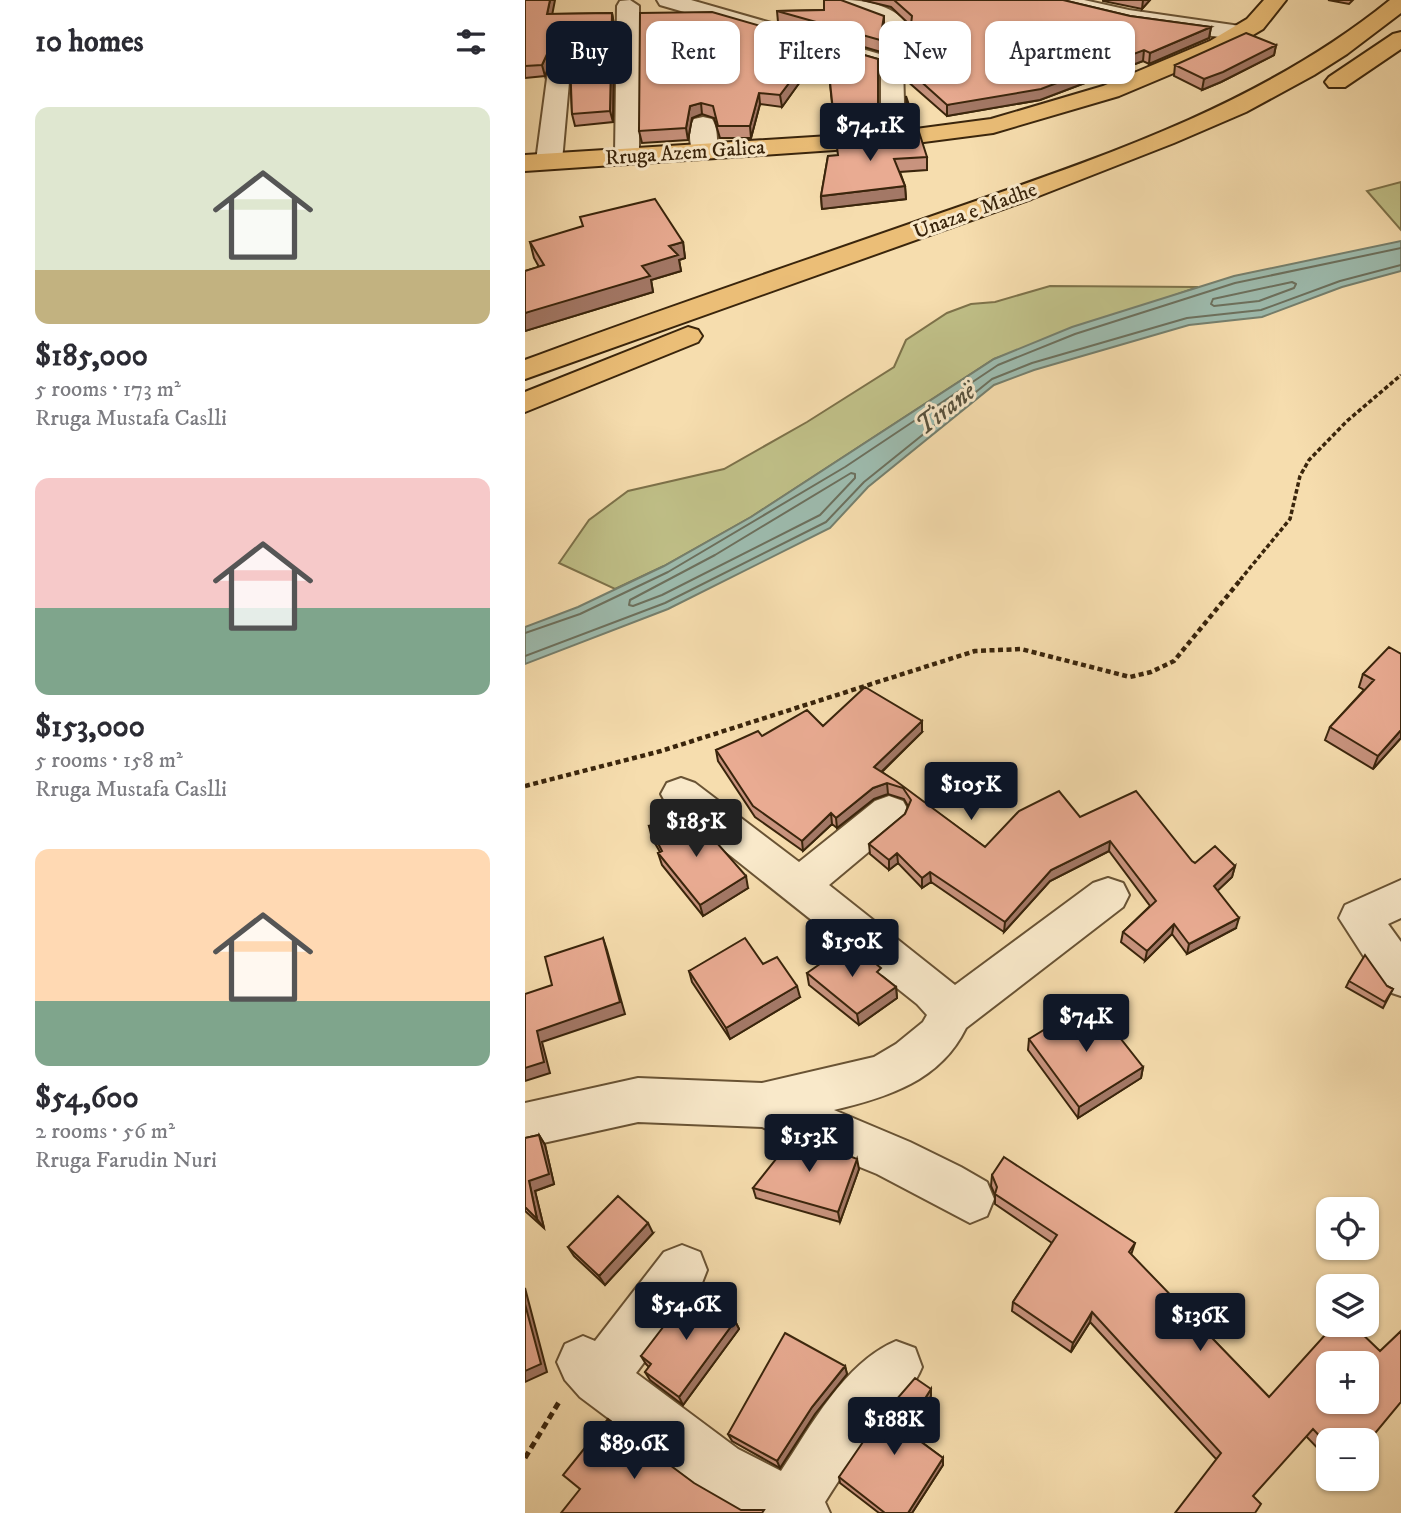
<!DOCTYPE html>
<html lang="en">
<head>
<meta charset="utf-8">
<style>
  body { margin:0; font-family:"IM FELL DW Pica",serif; background:#f2f2f3; color:#2b2b33; height:100vh; display:flex; flex-direction:column; font-size:26px; white-space:nowrap }
  * { box-sizing:border-box; margin:0 }
  p { font-size:23px; color:#7c7c81 }
  .icon { flex:none; width:38px; height:38px; fill:none; stroke:currentColor; stroke-width:2; stroke-linecap:round; stroke-linejoin:round }
  .map { position:relative; flex:1; overflow:hidden }
  .drawer { display:flex; flex-direction:column; background:#fff; width:525px }
  .drawer>* { flex:none }
  .guide { position:absolute; left:21px; top:21px; width:665px; height:63px; display:flex; gap:14px }
  .buttons { position:absolute; left:791px; top:1197px; display:grid; gap:14px }
  .buttons a { display:grid; place-items:center; width:63px; height:63px; border-radius:14px; background:#fff; box-shadow:0 2px 5px #0004; font-size:35px }
  .price { position:absolute; translate:-50% -60px; padding:0 16px; border-radius:7px; background:#111827; color:#fff; font-size:23px; line-height:46px; filter:drop-shadow(0 2px 4px #0008) }
  .price::after { content:''; position:absolute; left:50%; top:42px; width:21px; height:16px; margin-left:-10px; background:inherit; clip-path:polygon(0 0,100% 0,50% 100%) }
  .price.on { background:#222; color:#fff }
  ul { padding:0; list-style:none }
  li { display:grid; align-content:center; gap:14px; height:371px; padding:0 35px }
  li span { display:grid; place-items:center; height:217px; border-radius:14px; color:#555 }
  li>.icon { margin-inline-start:auto }
  span .icon { width:126px; height:126px; fill:#fffc; stroke-width:1 }
  li b { font-size:30px }
  h2 { display:flex; justify-content:space-between; align-items:center; height:84px; padding:0 35px; font-size:30px }
  .pill { padding:0 24px; border-radius:14px; background:#fff; box-shadow:0 2px 5px #0004; font-size:24px; line-height:63px }
  .pill.on { background:#111827; color:#fff }
  main { display:flex; flex:1; min-height:0 }
  .map>svg:first-child { display:block }
  .green { fill:#c0c088; stroke:#7d724a; stroke-width:2 }
  .water { fill:#9dbbae; stroke:#757f6d; stroke-width:2 }
  .lines { fill:none; stroke-linecap:round; stroke-linejoin:round }
  .shore { stroke:#6c705d; stroke-width:2 }
  .minor-casing { stroke:#695334; stroke-width:4 }
  .major-casing { stroke:#3a250c; stroke-width:4 }
  .highway-casing { stroke:#3a250c; stroke-width:4 }
  .path-far2 { stroke:#3a250c; stroke-width:3.5; stroke-dasharray:4.5 2.5; stroke-linecap:butt }
  .path-far1 { stroke:#3a250c; stroke-width:4.5; stroke-dasharray:5 3.5; stroke-linecap:butt }
  .path { stroke:#3a250c; stroke-width:5; stroke-dasharray:7 4.5; stroke-linecap:butt }
  .minor { fill:#f9e9ca; fill-rule:evenodd }
  .major { fill:#ebbe77; fill-rule:evenodd }
  .highway { fill:#ebbe77; fill-rule:evenodd }
  .wall { fill:#c8937e; stroke:#3a250c; stroke-width:2 }
  .shaded-wall { fill:#a37866; stroke:#3a250c; stroke-width:2 }
  .building { fill:#e9ab92; stroke:#3a250c; stroke-width:2; fill-rule:evenodd }
  .labels { text-anchor:middle; stroke-width:6; stroke-linejoin:round; paint-order:stroke }
  .far-street-label { font-size:21px; fill:#3a250c; stroke:#f9e9ca }
  .water-label { font-size:26px; font-style:italic; fill:#58523d; stroke:#f9e9ca }
</style>
</head>
<body>
<main>
<section class="drawer">
<h2>10 homes<svg class="icon" aria-label="filters" viewBox="0 0 24 24"><path d="M4 7h16M4 17h16"/><circle cx="9" cy="7" r="2"/><circle cx="15" cy="17" r="2"/></svg></h2>
<ul>
<li><span style="background:linear-gradient(#dfe7d0 75%,#c2b280 0)"><svg class="icon" aria-label="home" viewBox="0 0 24 24"><path d="M3 11l9-7 9 7M6 9v11h12V9"/></svg></span><div><b>$185,000</b><p>5 rooms · 173 m²</p><p>Rruga Mustafa Caslli</p></div></li>
<li><span style="background:linear-gradient(#f6c9c9 60%,#7fa58c 0)"><svg class="icon" aria-label="home" viewBox="0 0 24 24"><path d="M3 11l9-7 9 7M6 9v11h12V9"/></svg></span><div><b>$153,000</b><p>5 rooms · 158 m²</p><p>Rruga Mustafa Caslli</p></div></li>
<li><span style="background:linear-gradient(#ffd9b3 70%,#7fa58c 0)"><svg class="icon" aria-label="home" viewBox="0 0 24 24"><path d="M3 11l9-7 9 7M6 9v11h12V9"/></svg></span><div><b>$54,600</b><p>2 rooms · 56 m²</p><p>Rruga Farudin Nuri</p></div></li>
</ul>
</section>
<div class="map">
<svg width="876" height="1513" viewBox="0 0 876 1513">
  <rect width="100%" height="100%" fill="#f6ddae"/>
  <filter id="stains"><feTurbulence type="fractalNoise" baseFrequency=".00286" numOctaves="4"/><feColorMatrix values="0 0 0 0 .2 0 0 0 0 .09 0 0 0 0 .02 0 0 0 .5 -.17"/></filter>
  <radialGradient id="worn" r=".72"><stop offset=".6" stop-color="#630" stop-opacity="0"/><stop offset="1" stop-color="#630" stop-opacity=".3"/></radialGradient>
  <path class="green" d="M876,182V230L842,191Z
    M525,286L673,287L469,359L226,517L139,566L90,589L34,563L64,520L103,491L199,469L282,422L369,367L381,340L422,313L446,304L470,302Z"/>
  <path class="water" d="M876,241V271L817,287L737,317L664,325L509,370L469,385L343,487L305,528L143,609L0,664V627L53,607L139,566L226,517L469,359L547,327L709,276Z"/>
  <g class="lines">
    <path class="shore" d="M767,282L771,284L769,288L734,301L689,306L686,304L688,299Z
      M326,473L330,474V478L295,515L137,595L108,606L104,605L105,600L190,555Z
      M0,633L55,614L143,572L320,467L473,365L550,334L710,283L876,248
      M0,656L140,603L301,522L339,482L467,379L507,363L662,318L736,310L815,281L876,265"/>
    <defs>
      <path id="minor" d="M105,0L114,6V155L111,160L102,162L93,160L90,155L92,6L95,1Z
        M132,0H166L358,55L363,29L361,25L318,9L315,4L318,0C342,0 373,6 385,29L378,65L380,139L377,144L368,146L359,144L356,139V69L135,5Z
        M520,0H559L604,10L715,26L723,28L726,33L723,38L715,40L604,24L523,5Z
        M34,64L42,66L45,71L37,161L33,166L24,169L15,166L11,161L23,71L26,66Z
        M178,117L187,119C193,128 194,147 188,155L179,157L170,155C164,147 163,128 169,119Z
        M156,778L170,783L274,862L350,801L364,796L378,801L384,812L378,823L304,885L430,985L568,883L583,878L598,883L604,895L598,907L441,1028C415,1081 363,1097 309,1110L385,1142L436,1167L462,1182L469,1199L462,1216L445,1223L352,1174L237,1127L113,1122L0,1147V1103L113,1078L237,1083L349,1057L371,1044L398,1022L402,1015L392,1004L142,805L136,794L142,783Z
        M876,880V918L863,924L876,942V996L861,991L814,918L820,905Z
        M157,1245L175,1252L182,1270L175,1288L111,1373L213,1449L256,1471C286,1426 319,1363 371,1341L390,1348L397,1367C387,1392 367,1407 350,1428C332,1451 316,1477 300,1502L305,1513H221L175,1487L55,1397L40,1380L32,1362L40,1344L58,1336L70,1341L139,1252Z"/>
      <path id="major" d="M739,0H761L738,29L701,51L594,96L468,133L368,146L0,171V155L368,132L466,119L578,86L685,41L722,19Z"/>
      <path id="highway" d="M865,0H876V13L822,54L789,75L721,112L649,143L506,199L0,379V360C139,308 279,261 419,212C574,158 736,105 865,0Z
        M876,32V49L820,87H804L800,82L804,77L868,34Z
        M163,327L173,330L177,336L173,342L0,412V392Z"/>
    </defs>
    <use href="#minor" class="minor-casing"/>
    <use href="#major" class="major-casing"/>
    <use href="#highway" class="highway-casing"/>
    <path class="path-far2" d="M715,580L765,519L775,476L784,460L822,421L876,375"/>
    <path class="path-far1" d="M0,786L136,751L450,651L496,649L605,677L626,672L649,661L717,578"/>
    <path class="path" d="M0,1458L34,1402"/>
    <use href="#minor" class="minor"/>
    <use href="#major" class="major"/>
    <use href="#highway" class="highway"/>
  </g>
  <path class="wall" d="M0,0L27,14L87,13L89,25L88,122L50,126L47,114L45,68L43,63H25L20,76L0,78Z
    M337,0H538L605,16L686,27L684,38L624,64L618,61L515,100L422,116L381,80V68L386,26L366,7Z
    M578,0H625L617,9L578,1Z
    M803,0H828L824,4Z
    M299,10L359,27L356,52L253,22L252,11Z
    M294,43L295,54L257,107L235,104L226,138H195L189,118L177,114L167,118L163,140L117,143L114,131Z
    M301,44L353,59V130L310,133Z
    M751,45L749,55L696,82L677,90L649,76L650,65Z
    M303,156L402,157V170L375,172L380,186L381,199L297,209L296,196Z
    M5,242H158L160,258L154,260L156,271L126,280L128,292L0,331V271L14,267L9,258Z
    M876,654V738L848,769L800,740L805,727L839,690L834,687L838,674Z
    M298,726L397,732L357,772L460,847L555,817L670,863L710,866L707,877L692,891L711,928L662,954L647,934L620,961L596,942L598,932L625,906L584,851L525,881L479,932L406,882L397,888L373,863L364,870L345,854L344,844L380,814L383,806L379,799L363,794L349,799L312,828L307,824L278,851L230,817L193,761L191,750L237,736Z
    M124,826L165,834L223,888L178,916L137,865L133,853L135,852L127,838Z
    M238,964L275,997L205,1039L167,982L164,971Z
    M282,973L357,976L371,987L372,998L334,1025L284,985Z
    M824,981L862,986L868,989L858,1008L821,987Z
    M504,1039L618,1067L616,1078L553,1118L503,1050Z
    M14,1135L20,1145L29,1184L10,1191L19,1228L0,1211V1138Z
    M334,1169L315,1222L231,1198L228,1188Z
    M467,1175L610,1243L606,1255L744,1397L803,1440V1459L781,1436L691,1459L565,1322L546,1352L487,1311L488,1302L527,1243L470,1204V1195L466,1186Z
    M128,1233L80,1285L49,1256L43,1247Z
    M210,1321L214,1329L158,1405L125,1380L120,1372L124,1367L121,1364L116,1356Z
    M320,1366L322,1374L290,1414L255,1468L207,1441L203,1434Z
    M406,1396L383,1432L418,1458V1465L387,1513H354L315,1483L314,1477Z"/>
  <path class="shaded-wall" d="M25,0H30L25,26L22,14Z
    M618,0H625L617,9Z
    M87,13L89,25L88,122L85,111Z
    M359,16V27L356,52L355,40Z
    M686,27L684,38L624,64L625,53Z
    M294,43L295,54L257,107L255,95Z
    M751,45L749,55L696,82L677,90L679,79Z
    M619,50L618,61L515,100L422,116V105Z
    M23,52L25,63L20,76L17,65Z
    M234,93L235,104L226,138L225,126Z
    M176,103L177,114L167,118L163,140L161,128L165,106Z
    M387,114L388,127H382V115Z
    M380,186L381,199L297,209L296,196Z
    M158,242L160,258L154,260L156,271L126,280L128,292L0,331V313L117,266L144,246Z
    M397,721V732L350,778L349,767Z
    M876,730V738L848,769L853,756Z
    M362,783L363,794L349,799L312,828L311,818L348,788Z
    M306,813L307,824L278,851L277,841Z
    M585,841L584,851L525,881L479,932L480,922L526,870Z
    M372,853L373,863L364,870V860Z
    M710,866L707,877L686,897L689,886Z
    M405,872L406,882L397,888V878Z
    M221,876L223,888L178,916L175,905Z
    M714,918L711,928L662,954L664,944Z
    M649,924L647,934L620,961L622,951Z
    M78,938L82,950L100,1014L17,1042L25,1073L0,1081V1068L12,1031Z
    M272,986L275,997L205,1039L201,1028Z
    M371,987L372,998L334,1025L332,1014Z
    M618,1067L616,1078L553,1118L554,1107Z
    M14,1135L20,1145L29,1184L10,1191L19,1228L12,1219L4,1181Z
    M332,1159L334,1169L315,1222L313,1212Z
    M123,1223L128,1233L80,1285L74,1276Z
    M0,1288L22,1372L0,1382Z
    M567,1312L565,1322L546,1352L548,1343Z
    M210,1321L214,1329L158,1405L154,1397Z
    M320,1366L322,1374L290,1414L255,1468L252,1461L287,1407Z
    M406,1389V1396L380,1436V1430Z
    M418,1458V1465L387,1513H383Z"/>
  <path class="building" d="M0,0H25L22,14L87,13L85,111L47,114L45,60L40,52H23L17,65L0,66Z
    M299,0H316L359,16L355,40L252,11L299,10Z
    M369,0H538L605,16L686,27L625,53L619,50L516,89L422,105L381,68L387,16Z
    M187,12L294,43L255,95L234,93L225,126H193L188,106L176,103L165,106L161,128L114,131L115,13Z
    M721,33L751,45L698,72L679,79L650,65Z
    M301,44L353,59V118L309,120Z
    M381,96L387,114L382,115Z
    M394,132L402,157L369,159L380,186L296,196L303,156L313,155L311,140Z
    M130,199L158,242L144,246L153,255L117,266L125,276L0,313V271L19,265L5,242L58,226L55,217Z
    M864,647L876,654V730L853,756L805,727L849,680L838,674Z
    M340,687L397,721L349,767L371,781L460,847L494,811L534,791L555,817L611,791L667,861L670,863L690,846L710,866L689,886L714,918L664,944L649,924L622,951L598,932L631,901L585,841L526,870L480,922L405,872L397,878L372,853L364,860L344,844L380,814L386,800L378,788L362,783L348,788L311,818L306,813L277,841L228,806L191,750L233,731L237,736L282,710L298,726Z
    M143,817H155L165,834L178,827L221,876L175,905L133,853L137,851L124,826Z
    M78,938L95,1002L12,1031L19,1062L0,1068V994L27,985L20,957Z
    M220,938L238,964L252,957L272,986L201,1028L164,971Z
    M325,943L356,968L352,972L371,987L332,1014L282,973Z
    M840,955L862,986L868,989L860,1002L824,981Z
    M566,1001L618,1067L554,1107L504,1039Z
    M271,1134L332,1159L313,1212L228,1188Z
    M14,1135L24,1174L4,1181L12,1219L0,1207V1138Z
    M479,1157L610,1243L604,1252L744,1397L809,1325H828L855,1351L876,1331V1402L842,1443V1440H803V1445L788,1429L728,1496L736,1504L730,1513H650L696,1453L567,1312L548,1343L488,1302L532,1235L470,1194L472,1187L467,1175ZM803,1363H842V1402H803Z
    M93,1196L123,1223L74,1276L43,1247Z
    M168,1288L210,1321L154,1397L120,1372L126,1364L116,1356Z
    M0,1304L16,1364L0,1371Z
    M260,1333L320,1366L287,1407L252,1461L203,1434Z
    M390,1378L406,1389L380,1430L418,1458L383,1513H360L314,1477L351,1423Z
    M83,1419L169,1483L216,1510H239L237,1513H36L55,1489L38,1475Z"/>
  <g class="labels">
    <g class="far-street-label">
      <text transform="translate(160 152) rotate(-4)" y="7">Rruga Azem Galica</text>
      <text transform="translate(450 210) rotate(-20)" y="7">Unaza e Madhe</text>
    </g>
    <g class="water-label">
      <text transform="translate(420 408) rotate(-38)" y="9">Tiranë</text>
    </g>
  </g>
  <rect width="100%" height="100%" filter="url(#stains)"/>
  <rect width="100%" height="100%" fill="url(#worn)"/>
</svg>
<div class="buttons">
<a><svg class="icon" aria-label="locate" viewBox="0 0 24 24"><circle cx="12" cy="12" r="6"/><path d="M12 2v4M12 18v4M2 12h4M18 12h4"/></svg></a>
<a><svg class="icon" aria-label="layers" viewBox="0 0 24 24"><path d="M12 4l9 5-9 5-9-5zM3 14l9 5 9-5"/></svg></a>
<a>+</a>
<a>−</a>
</div>
<b class="price" style="left:345px;top:163px">$74.1K</b>
<b class="price" style="left:446px;top:822px">$105K</b>
<b class="price on" style="left:171px;top:859px">$185K</b>
<b class="price" style="left:327px;top:979px">$150K</b>
<b class="price" style="left:561px;top:1054px">$74K</b>
<b class="price" style="left:284px;top:1174px">$153K</b>
<b class="price" style="left:161px;top:1342px">$54.6K</b>
<b class="price" style="left:675px;top:1353px">$136K</b>
<b class="price" style="left:369px;top:1457px">$188K</b>
<b class="price" style="left:109px;top:1481px">$89.6K</b>
<div class="guide">
<a class="pill on">Buy</a>
<a class="pill">Rent</a>
<a class="pill">Filters</a>
<a class="pill">New</a>
<a class="pill">Apartment</a>
</div>
</div>
</main>
</body>
</html>
